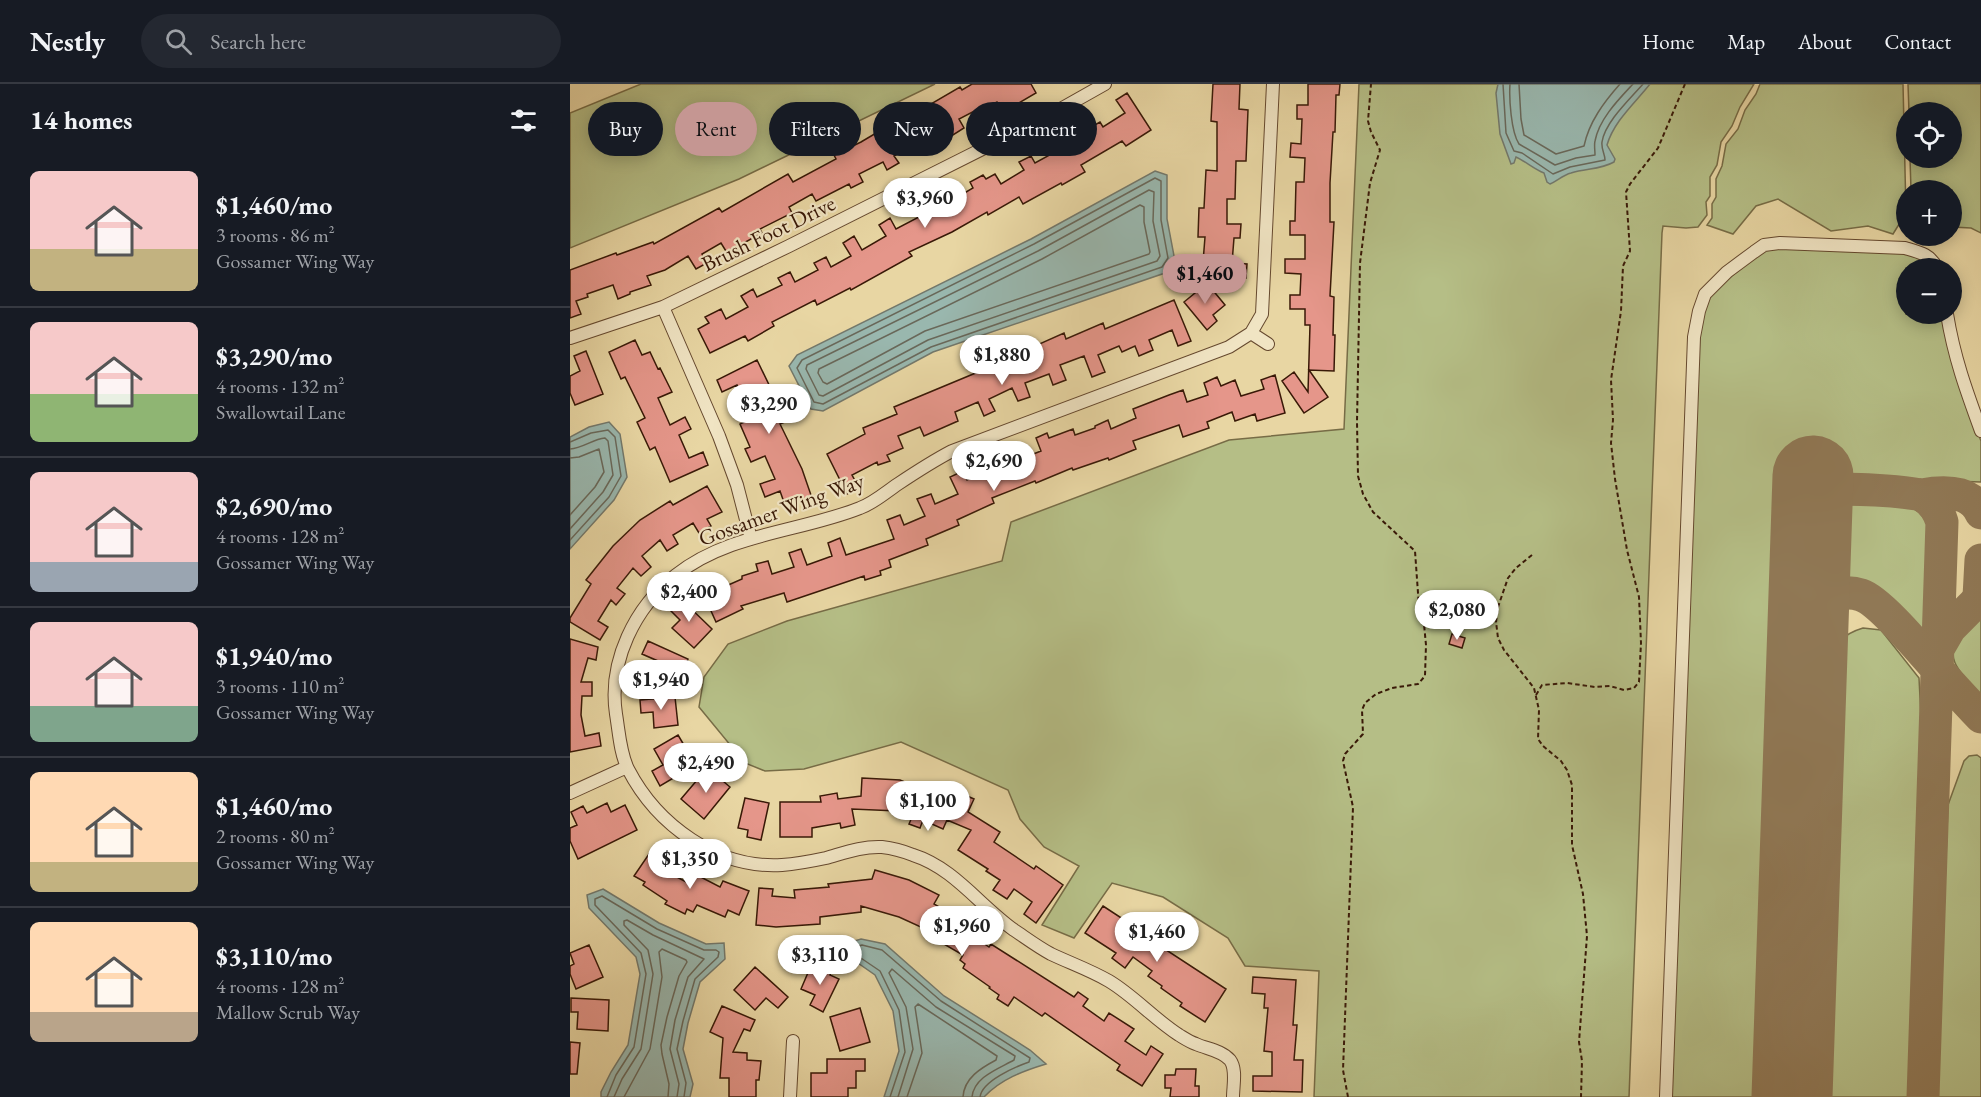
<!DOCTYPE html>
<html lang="en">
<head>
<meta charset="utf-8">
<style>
  body { margin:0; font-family:"EB Garamond",serif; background:#242831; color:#f1f3f6; height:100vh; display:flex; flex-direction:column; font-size:22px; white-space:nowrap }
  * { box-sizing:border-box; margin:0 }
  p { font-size:20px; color:#9ea1a6 }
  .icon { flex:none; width:33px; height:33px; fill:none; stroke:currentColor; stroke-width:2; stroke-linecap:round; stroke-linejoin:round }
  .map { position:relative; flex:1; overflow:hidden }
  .sheet { display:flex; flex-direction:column; background:#171b24; width:570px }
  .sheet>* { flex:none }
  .top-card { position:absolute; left:18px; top:18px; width:570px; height:54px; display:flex; gap:12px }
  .buttons { position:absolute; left:1326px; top:18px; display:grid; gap:12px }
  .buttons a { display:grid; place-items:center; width:66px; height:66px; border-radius:50%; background:#171b24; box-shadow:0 3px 15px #0003; font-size:30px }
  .price { position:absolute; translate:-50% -51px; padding:0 14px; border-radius:21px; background:#fff; color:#222; font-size:20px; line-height:39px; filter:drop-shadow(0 2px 3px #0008) }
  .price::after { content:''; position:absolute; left:50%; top:36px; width:18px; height:14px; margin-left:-9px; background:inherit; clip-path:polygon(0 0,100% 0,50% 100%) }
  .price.on { background:#c59692; color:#111 }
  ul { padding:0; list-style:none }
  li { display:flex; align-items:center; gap:18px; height:150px; padding:0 30px }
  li+li { border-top:2px solid #363941 }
  li span { display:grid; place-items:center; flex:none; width:168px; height:120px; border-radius:9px; color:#555 }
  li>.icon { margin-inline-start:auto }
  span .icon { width:72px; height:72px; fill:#fffc; stroke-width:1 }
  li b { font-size:26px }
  h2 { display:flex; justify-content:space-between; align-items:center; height:72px; padding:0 30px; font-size:26px }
  .pill { padding:0 21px; border-radius:27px; background:#171b24; box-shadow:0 3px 15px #0003; font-size:21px; line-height:54px }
  .pill.on { background:#c59692; color:#111 }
  header { display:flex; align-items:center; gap:36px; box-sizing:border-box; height:84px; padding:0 30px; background:#171b24; border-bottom:2px solid #363941 }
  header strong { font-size:28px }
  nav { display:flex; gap:33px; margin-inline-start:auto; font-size:21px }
  .search { width:420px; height:54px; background:#242831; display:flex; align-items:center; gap:15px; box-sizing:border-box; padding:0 21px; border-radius:33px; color:#9ea1a6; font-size:22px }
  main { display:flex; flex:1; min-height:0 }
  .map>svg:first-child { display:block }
  .green { fill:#b5be86; stroke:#776c46; stroke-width:1.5 }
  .water { fill:#99b7ae; stroke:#73786b; stroke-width:1.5 }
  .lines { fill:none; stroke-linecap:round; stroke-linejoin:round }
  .shore { stroke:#69685a; stroke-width:1.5 }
  .taxiway { stroke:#907855; stroke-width:33 }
  .runway { stroke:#907855; stroke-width:81 }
  .building { fill:#e5968a; stroke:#391907; stroke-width:1.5 }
  .minor-casing { stroke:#65482e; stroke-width:14 }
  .path { stroke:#391907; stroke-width:2; stroke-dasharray:4.5 3; stroke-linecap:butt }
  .minor { stroke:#f0e4c3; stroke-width:12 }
  .labels { text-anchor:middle; stroke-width:4.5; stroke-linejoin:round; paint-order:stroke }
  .street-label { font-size:22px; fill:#391907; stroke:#f0e4c3 }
</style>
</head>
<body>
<header>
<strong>Nestly</strong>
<div class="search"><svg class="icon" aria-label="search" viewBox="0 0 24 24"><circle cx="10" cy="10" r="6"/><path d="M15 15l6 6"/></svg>Search here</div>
<nav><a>Home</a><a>Map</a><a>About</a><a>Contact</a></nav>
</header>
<main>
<section class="sheet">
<h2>14 homes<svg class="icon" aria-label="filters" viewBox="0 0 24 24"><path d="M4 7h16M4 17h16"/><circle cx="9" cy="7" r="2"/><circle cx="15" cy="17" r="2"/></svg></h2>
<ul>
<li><span style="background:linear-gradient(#f6c9c9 65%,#c2b280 0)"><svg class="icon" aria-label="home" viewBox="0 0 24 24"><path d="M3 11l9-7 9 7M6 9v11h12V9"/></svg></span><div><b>$1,460/mo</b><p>3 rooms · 86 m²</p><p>Gossamer Wing Way</p></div></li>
<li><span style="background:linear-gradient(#f6c9c9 60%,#8fb573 0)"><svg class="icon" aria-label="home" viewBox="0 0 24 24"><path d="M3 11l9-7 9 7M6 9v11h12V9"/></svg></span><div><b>$3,290/mo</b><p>4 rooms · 132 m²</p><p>Swallowtail Lane</p></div></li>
<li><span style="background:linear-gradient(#f6c9c9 75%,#9aa5b1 0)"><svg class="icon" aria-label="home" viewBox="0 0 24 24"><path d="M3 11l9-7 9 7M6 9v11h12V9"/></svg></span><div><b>$2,690/mo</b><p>4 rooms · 128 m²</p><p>Gossamer Wing Way</p></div></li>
<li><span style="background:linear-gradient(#f6c9c9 70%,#7fa58c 0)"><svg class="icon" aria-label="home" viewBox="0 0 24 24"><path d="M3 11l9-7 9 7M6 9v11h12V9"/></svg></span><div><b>$1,940/mo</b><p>3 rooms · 110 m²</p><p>Gossamer Wing Way</p></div></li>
<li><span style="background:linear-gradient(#ffd9b3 75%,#c2b280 0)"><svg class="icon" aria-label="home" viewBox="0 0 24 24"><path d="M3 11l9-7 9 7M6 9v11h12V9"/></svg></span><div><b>$1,460/mo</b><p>2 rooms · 80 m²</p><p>Gossamer Wing Way</p></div></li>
<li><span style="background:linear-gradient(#ffd9b3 75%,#b9a48a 0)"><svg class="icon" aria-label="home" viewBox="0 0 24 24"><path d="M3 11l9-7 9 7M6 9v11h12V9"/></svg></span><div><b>$3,110/mo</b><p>4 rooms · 128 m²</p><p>Mallow Scrub Way</p></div></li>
</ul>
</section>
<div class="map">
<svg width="1411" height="1013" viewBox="0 0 1411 1013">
  <rect width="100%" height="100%" fill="#e8d6a3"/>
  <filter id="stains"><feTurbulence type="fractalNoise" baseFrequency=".00333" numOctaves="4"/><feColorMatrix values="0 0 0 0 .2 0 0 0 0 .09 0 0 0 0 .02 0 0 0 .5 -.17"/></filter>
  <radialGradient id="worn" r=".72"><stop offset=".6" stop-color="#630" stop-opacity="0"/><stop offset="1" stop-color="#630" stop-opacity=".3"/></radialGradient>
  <path class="green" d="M71,0H365L169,95L0,164V29Z
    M789,0H1184L1170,23L1162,42L1151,58L1147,81L1140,93V112L1136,118L1137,131L1128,143L1116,144L1093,142L1092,149L1059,1013H744L749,887L675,882L658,854L593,813L542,799L504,854L472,841L509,782L474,763L450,735L438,706L331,658L234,685L195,687L175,679L129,623L134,593L158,560L217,537L432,477L441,438L659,356L774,345Z
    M1190,0H1333L1336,129L1323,150L1298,142L1261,147L1208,115L1186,122L1163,150L1137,141L1142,134V120L1146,113V95L1152,82L1156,60L1168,45L1175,26L1186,10Z
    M1338,0H1411V149L1401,144L1382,143V106H1341L1340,74H1382V28H1339Z
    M1210,161L1348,170L1363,184H1336V230H1374L1390,302L1411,357V398L1265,393V386L1224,385L1201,1013H1098L1130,227L1140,210L1193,166Z
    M1281,418L1339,422L1349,428L1358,439L1361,460L1356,551L1354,552C1327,523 1305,487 1261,500L1264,428L1270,422Z
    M1411,532V613C1378,574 1370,570 1411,532Z
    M1293,544L1311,546L1349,594L1355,713L1345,979L1341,1013H1241L1257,580C1264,560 1273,550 1293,544Z
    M1407,671L1411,674V1013H1367L1378,721L1394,677L1399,672Z"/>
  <path class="water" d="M928,0H1080C1065,19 1044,37 1037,61L1045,75L1044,78C1030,86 1016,84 1001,89C993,91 987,97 980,100L977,98L974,89C964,85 955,77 946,73L944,79L941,80L930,50L926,9Z
    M585,87L597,91V135L605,177L595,189L363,268L253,327L241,325L219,282L227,271L461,155Z
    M39,338L50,350L57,393L44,416L0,465V353L19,343Z
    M33,805L89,839L136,860L154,859L155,875L130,898L118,939L113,965L123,1000L120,1013H31V1008L41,988L58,961L70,890L66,873L19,824L17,811Z
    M291,855L315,860L374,912L460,966L476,980C453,987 431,995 414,1013H314L329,967L323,927L305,891L265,863Z"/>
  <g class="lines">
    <path class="shore" d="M933,0L936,49L944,67L952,69L983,90L1000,83L1035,76C1035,70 1031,65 1032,58C1035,38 1060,15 1073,0
      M940,0C939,14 941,48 949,60L985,81L1006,74L1025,71C1025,66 1024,61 1025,57C1029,35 1049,15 1063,0
      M949,0L951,35L954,51L986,70L1014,62C1019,38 1034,18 1050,0
      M585,94L591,97V136L598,174L592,183L361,263L253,320L244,318L227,284L232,276L464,160Z
      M579,106L584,108L583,137L590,172L587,177L358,256L253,312L249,311L236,285L237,281L468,167Z
      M570,121L574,123V138L580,168L579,170L355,247L257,300L253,298L248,289L249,285L472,175Z
      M0,358L21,349L38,346L45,353L51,392L39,413L0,456
      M0,365C13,364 23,355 35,354L38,357L43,391L33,408L0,445
      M0,374L9,373L29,365L34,388L25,403L0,431
      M37,1013L46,991L64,963L76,890L71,869L25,821V815L32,812L87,845L134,866H146L149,868L148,873L125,895L113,937L107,965L116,999L114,1013
      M44,1013L52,995L71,965L83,890L78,866L54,841V837L57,836L83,851L134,875L118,893L105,936L100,965L109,1000L107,1013
      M54,1013L80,965L92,893L89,868L92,865L116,876L117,878L109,892L97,933L91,961L92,970L99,1000L98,1013
      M320,1013L335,968L329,926L310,887L282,868L283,864L292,861L312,866L371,917L460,974L459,978C445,983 412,997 410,1013
      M328,1013L343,965L336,923L319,889L322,885L366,923L445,972L444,976C428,985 404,993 402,1013
      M337,1013L352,969L345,923L348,920L427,972L426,976C411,984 394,994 393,1013"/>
    <path class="taxiway" d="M1352,411C1374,407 1401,406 1411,429
      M1241,424C1245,416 1248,410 1256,407C1265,403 1346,407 1353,412C1363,418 1369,428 1372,438L1353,1013
      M1237,536C1251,518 1267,503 1291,511C1310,517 1352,568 1367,585C1381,601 1396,617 1411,633
      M1369,563L1380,544L1404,520L1409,513L1411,476"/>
    <path class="runway" d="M1222,1013L1243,392"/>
  </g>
  <path class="building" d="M402,0H461L466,9L433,28L427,18L413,25L412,23L389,35L394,44L364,63L358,53L344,60L324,72L329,79L317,86L313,78L289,90L293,98L281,104L279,100L246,117L242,110L219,123L222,129L190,145L192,149L170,161L172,164L159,172L151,159L132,170L137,179L126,185L118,172L95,186L77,192L81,201L60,208V210L48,215L43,201L17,210L18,213L6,217L11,230L0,234V186L46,169L47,171L83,158L84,160L149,124L152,128L218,90L223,98L266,75L264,71L291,58L355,20L356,23L390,3L392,6Z
    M643,0H670L669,25L678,26L676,77H666L665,115H657V140H671L670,154H664L662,179L677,180L676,194L632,191L635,153H628L629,124H634L636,86L647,87V38L641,37Z
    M738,0H770L769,11H766L765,48H763L760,99V138H764L760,212L764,213L763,251H765L764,287L739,286L758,313L734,329L712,297L724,288L738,308L740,241H735V225H720V211H730L731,190L715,189V175H735V151H720V137H725L726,98H734L735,74L720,73L721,59L731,60L732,35H727V21H738Z
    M557,9L581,46L556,62L552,57L511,81L515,88L492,101L491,99L453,120L449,113L418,131L417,128L382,148L339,168L342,172L281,206L280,204L247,221L245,216L202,238L204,242L178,257L175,252L140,269L128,245L139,239L135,233L151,225L156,235L178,223L171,212L183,205L187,213L212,201L208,194L220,188L225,198L248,186L244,179L256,173L261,183L281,172L273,159L284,152L292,166L316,152L309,141L320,134L326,145L349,133L345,125L377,109L381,117L403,104L400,98L413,91L416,95L425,90L431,100L454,86L449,78L461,72L465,79L487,67L482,57L512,40L516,46L530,38L533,43L555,29L546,16Z
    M632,193L655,221L643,231L647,237L637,246L614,218L631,204Z
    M604,216L621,257L608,262L602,246L579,256L583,266L569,272L565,262L552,268L549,262L528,271L535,288L522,293L514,272L490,281L496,296L483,301L479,290L455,299L460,313L448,317L442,304L419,315L425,327L414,332L408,318L385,328L388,337L354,352L350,343L328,352L333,364L317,371L320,377L308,381L307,378L282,391L289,404L277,410L257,370L295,350L293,344L327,330L324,323L468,263L467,261L494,249L496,255L533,239L535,245Z
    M65,256L72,271L80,268L88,285L90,284L102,308L88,314L100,341L115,333L121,345L109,351L119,374L133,368L138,381L100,398L85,363L80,366L67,338L75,334L55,293L51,295L39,268Z
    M16,267L33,310L5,321L0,309V292L10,287L4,272Z
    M187,276L204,311L206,310L217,337L210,340L232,385L242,414L216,424L210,407L195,413L190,400L205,395L195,372L181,378L175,365L180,363L170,340L185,333L177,314L174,316L167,301L152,308L147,296Z
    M705,291L715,329L687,337L685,330L665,337L662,328L637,338L639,344L613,353L609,341L563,357L566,365L539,376L538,374L503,386L502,384L466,399L465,397L422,414L424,419L387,436L389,441L356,455L358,461L319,476L321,483L310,487L311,491L295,496L294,492L217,518L214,509L171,522L173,525L146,538L128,498L141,492L147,506L172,495V492L188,487L186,480L198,477L202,490L224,483L219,469L231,465L237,481L262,472L258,459L270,454L276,471L324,455L317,436L330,431L334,441L355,432L347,415L361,410L365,420L388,410L380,393L393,387L397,396L420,385L417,377L430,372L433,379L447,374L448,376L471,367L466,354L477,349L479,354L503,345L505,351L525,344V342L538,336L541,345L566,334L563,325L599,311L613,306L617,318L638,311L634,299L647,293L651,302L665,296L671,312L694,305L691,296Z
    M137,402L152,428L137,435L141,442L129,449L123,439L103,451L108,460L97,467L90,456L72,472L81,483L71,492L63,484L47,504L55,510L46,521L41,516L28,537L38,543L30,556L0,538V534L21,500L16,496L43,462L70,436L100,417L103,421Z
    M109,513L142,545L124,564L102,544L110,536L98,524Z
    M882,550L895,554L892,564L879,560Z
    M0,555L28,563L26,576L18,574L11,598H22V612H12L11,631L15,652L29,649L31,662L0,668Z
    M78,557L118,575L106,601L82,590L88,577L72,570Z
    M105,613L108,641L84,644L83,628L71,629L70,616Z
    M108,651L121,673L117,675L122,683L90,702L82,687L93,681L84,665Z
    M140,686L160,703L134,735L111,715L128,695L130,698Z
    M292,694L330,696L371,713L376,703L404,715L398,728L430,748L424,758L464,785L466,782L493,801L466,839L454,830L462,818L444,805L437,815L423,806L430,796L416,787L418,785L388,766L401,746L377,736L373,745L353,736L350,744L339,740L342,733L328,727L282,725L285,741L271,744L270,739L242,744V753H210V718H251L250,712L267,709L268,715L291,712Z
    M175,714L199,719L191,756L177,753L178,746L168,744Z
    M37,719L41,728L55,721L67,746L8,775L0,757V744L7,741L1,728L13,722L17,729Z
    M79,770L104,786L101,790L120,800L125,790L150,803L153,797L179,807L169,831L158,826L155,833L127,821L123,828L117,825L115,830L95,820L97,817L73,801L75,798L64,792Z
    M305,786L339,796L369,811L364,820L401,842L397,848L419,863L421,860L504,913L508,908L518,915L513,922L534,937L539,929L564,945L555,957L576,971L581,962L593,970L572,1002L547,986L550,981L475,929L472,932L444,913L438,922L427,915L429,911L419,904L420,903L393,884L395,880L390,876L393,871L360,852L362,848L329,833L291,822V828L250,833V840L206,843L186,841L189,804L203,805L202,812L225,814L224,806L259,803L258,800L302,795Z
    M533,822L571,847L573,843L587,853L584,858L656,905L635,938L610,922L612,919L591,904L592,902L578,892L582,887L563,873L555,884L542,874L546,869L515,849Z
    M19,861L33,893L6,905L0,890V882L4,880L0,869Z
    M247,880L262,887L260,891L269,895L253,928L240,921L245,911L231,905L240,884L245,886Z
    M185,883L218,913L208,924L196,914L185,926L164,906Z
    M683,893L726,896L723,941H727L724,976H733L732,1008L683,1007V992H702V968L694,967L698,924H694L695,910L682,909Z
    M1,914L39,916L38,947L7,945L8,928H1Z
    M152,922L185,936L180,947L174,945L163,968L177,969V976L191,977L189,996H186V1013H159V994H150L153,954L140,948Z
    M290,924L300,958L270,967L260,933Z
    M0,958L10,959L7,990H0Z
    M257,975H295V987H286V1004H278V1013H241V989H257Z
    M606,985H626L625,1002H629V1013H600L601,1004H595V991H605Z"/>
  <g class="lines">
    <defs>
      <path id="minor" d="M93,223L149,352L167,401L181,455
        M1377,230C1384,273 1396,306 1411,347
        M681,249L698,260
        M0,254L93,223L219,162L480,31L535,0
        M0,709L57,683
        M220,1013L223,957
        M663,1013C663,1002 667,985 660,976C651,966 637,965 626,960C620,958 614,954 609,951C584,935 564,912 539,897C520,886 500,879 481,870C468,863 456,854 444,846C409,821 384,784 343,771C333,767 321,764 312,763C292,762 274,769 256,774C242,777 226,780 212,781C147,785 87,741 58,685C50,669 49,648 46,630C38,577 65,523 106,491C159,449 230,448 290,424C304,419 316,408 328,400C346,388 363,377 382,367L659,263L681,249L692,230L703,0
        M1096,1013L1124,253L1129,227L1135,210L1157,188L1184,168L1194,161L1210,159L1335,164C1349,168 1360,170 1367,184"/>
    </defs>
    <use href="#minor" class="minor-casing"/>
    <path class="path" d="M962,471L946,484L938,494L928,523L926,538L928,554L934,566L964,604L969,626L968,655L973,662L991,677L997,686L1002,701V761L1013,810L1017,852L1009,958L1012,977L1011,1013
      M966,611L972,601L997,599L1025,603L1040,602L1054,606L1064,604L1069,598L1071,559L1069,513L1057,466L1045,395L1041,359L1043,336L1041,296L1051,227L1053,182L1060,167L1056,108L1060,100L1088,64L1115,0
      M778,1013L773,986L783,723L773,677L775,670L793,650L792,626L795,619L806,610L822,604L848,600L855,592L856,561L854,540L849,523L845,467L803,428L793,410L788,392L787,338L790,179L800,99L810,66L801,48L798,37L801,0"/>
    <use href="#minor" class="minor"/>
  </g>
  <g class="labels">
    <g class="street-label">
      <text transform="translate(198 149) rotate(-26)" y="8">Brush Foot Drive</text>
      <text transform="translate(211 425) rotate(-20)" y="8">Gossamer Wing Way</text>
    </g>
  </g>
  <rect width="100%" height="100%" filter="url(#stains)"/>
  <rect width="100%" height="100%" fill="url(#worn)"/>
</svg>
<div class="buttons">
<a><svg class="icon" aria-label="locate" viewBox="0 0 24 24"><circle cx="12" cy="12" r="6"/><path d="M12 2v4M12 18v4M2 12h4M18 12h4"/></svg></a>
<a>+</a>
<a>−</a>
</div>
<b class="price" style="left:355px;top:145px">$3,960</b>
<b class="price on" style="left:635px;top:221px">$1,460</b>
<b class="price" style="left:432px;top:302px">$1,880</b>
<b class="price" style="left:199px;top:351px">$3,290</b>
<b class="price" style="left:424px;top:408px">$2,690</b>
<b class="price" style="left:119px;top:539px">$2,400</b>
<b class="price" style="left:887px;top:557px">$2,080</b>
<b class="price" style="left:91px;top:627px">$1,940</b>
<b class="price" style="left:136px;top:710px">$2,490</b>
<b class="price" style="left:358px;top:748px">$1,100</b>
<b class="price" style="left:120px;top:806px">$1,350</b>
<b class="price" style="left:392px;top:873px">$1,960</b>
<b class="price" style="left:587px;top:879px">$1,460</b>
<b class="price" style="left:250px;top:902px">$3,110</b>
<div class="top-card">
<a class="pill">Buy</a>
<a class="pill on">Rent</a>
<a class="pill">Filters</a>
<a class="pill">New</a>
<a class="pill">Apartment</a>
</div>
</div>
</main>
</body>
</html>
